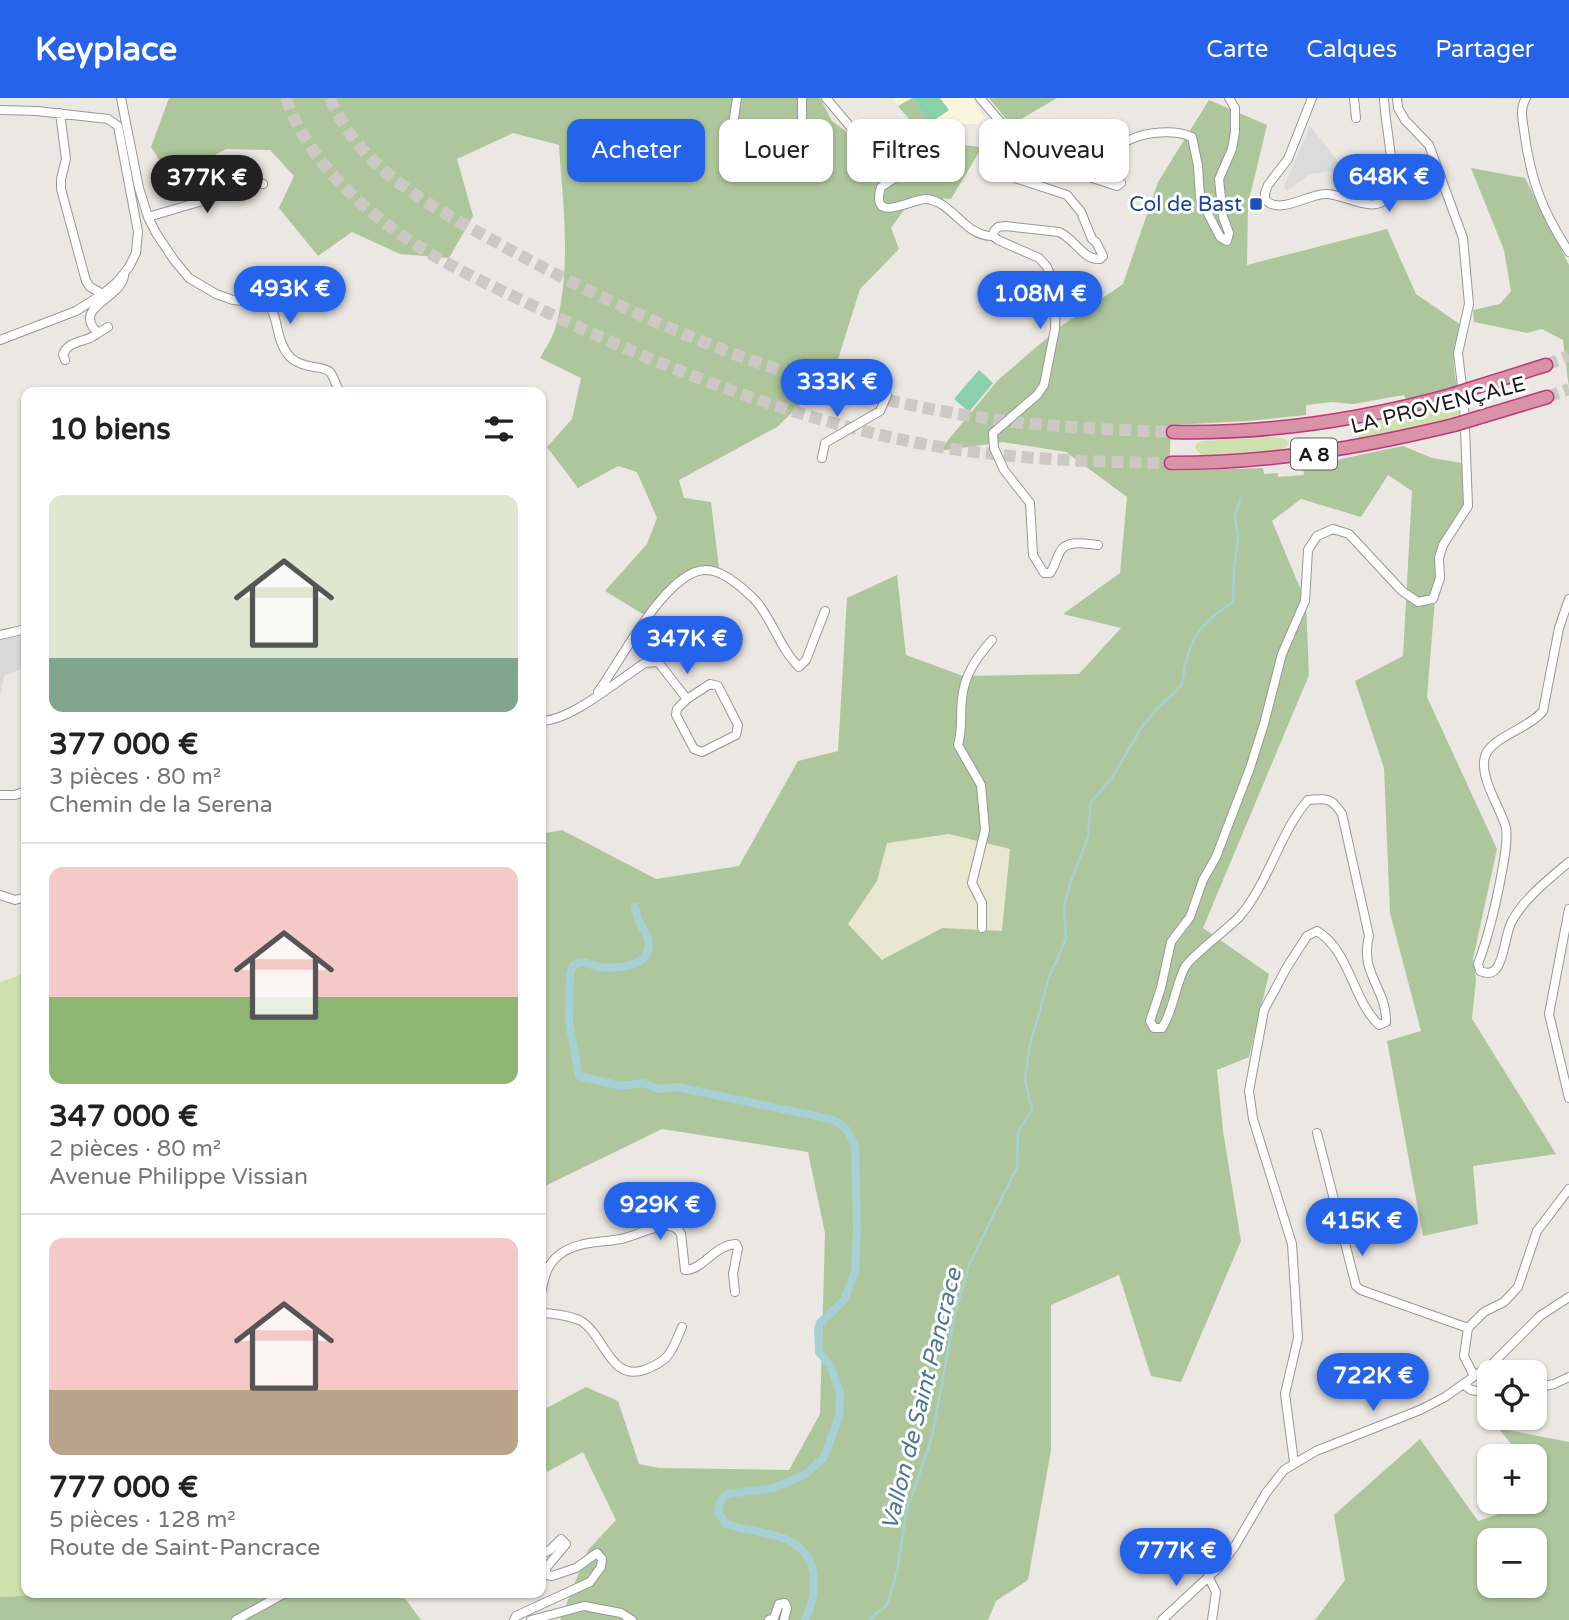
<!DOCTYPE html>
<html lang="fr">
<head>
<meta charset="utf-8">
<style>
  body { margin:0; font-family:"Varela Round",sans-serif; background:#f6f6f6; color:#222; height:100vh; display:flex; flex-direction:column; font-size:26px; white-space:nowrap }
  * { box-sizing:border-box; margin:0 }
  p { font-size:23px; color:#767676 }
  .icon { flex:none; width:38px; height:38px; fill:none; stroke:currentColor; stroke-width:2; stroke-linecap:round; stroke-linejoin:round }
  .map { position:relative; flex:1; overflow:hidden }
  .details { position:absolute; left:21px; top:289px; width:525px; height:1211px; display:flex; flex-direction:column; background:#fff; border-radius:14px; box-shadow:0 2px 5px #0004 }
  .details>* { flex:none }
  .hud { position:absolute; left:567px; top:21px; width:665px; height:63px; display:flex; gap:14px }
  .fabs { position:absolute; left:1477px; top:1262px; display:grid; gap:14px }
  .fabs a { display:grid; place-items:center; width:70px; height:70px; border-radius:14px; background:#fff; box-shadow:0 2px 5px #0004; font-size:35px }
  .price { position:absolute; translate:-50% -60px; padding:0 16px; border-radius:24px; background:#2563eb; color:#fff; font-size:23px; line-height:46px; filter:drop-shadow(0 2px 4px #0008) }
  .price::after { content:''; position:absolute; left:50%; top:42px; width:21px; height:16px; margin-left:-10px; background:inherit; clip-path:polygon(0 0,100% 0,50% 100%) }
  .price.selected { background:#222; color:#fff }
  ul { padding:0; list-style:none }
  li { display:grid; align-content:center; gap:14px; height:371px; padding:0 28px }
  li+li { border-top:2px solid #e0e0e0 }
  li span { display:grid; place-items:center; height:217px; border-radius:14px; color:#555 }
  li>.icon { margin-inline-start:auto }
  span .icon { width:126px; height:126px; fill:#fffc; stroke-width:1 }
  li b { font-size:30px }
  h2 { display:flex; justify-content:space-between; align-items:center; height:84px; padding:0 28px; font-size:30px }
  .tag { padding:0 24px; border-radius:14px; background:#fff; box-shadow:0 2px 5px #0004; font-size:24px; line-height:63px }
  .tag.selected { background:#2563eb; color:#fff }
  header { display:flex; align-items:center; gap:42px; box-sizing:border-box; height:98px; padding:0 35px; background:#2563eb; color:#fff }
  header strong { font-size:33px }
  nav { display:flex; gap:38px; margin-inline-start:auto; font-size:24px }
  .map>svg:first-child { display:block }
  .residential { fill:#d9d8d8 }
  .education { fill:#faf6dc }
  .farmland { fill:#e8e7cf }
  .grass { fill:#cde0ad }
  .forest { fill:#aec69b; fill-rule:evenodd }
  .pitch { fill:#88d1ab }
  .parking { fill:#dbdbdb }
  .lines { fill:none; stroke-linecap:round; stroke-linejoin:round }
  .stream { stroke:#a7d0d4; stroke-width:2.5 }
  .canal { stroke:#a7d0d4; stroke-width:8 }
  .highway-tunnel { stroke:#ccc8c4; stroke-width:12; stroke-dasharray:12 6; stroke-linecap:butt }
  .minor-casing { stroke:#989898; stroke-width:10 }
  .highway-casing { stroke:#bf387a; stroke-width:15 }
  .minor { stroke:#fff; stroke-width:8 }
  .highway { stroke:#da92a9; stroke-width:12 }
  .highway-bridge-casing { stroke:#bf387a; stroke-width:15; stroke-linecap:butt }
  .highway-bridge { stroke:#da92a9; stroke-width:12 }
  .transit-dot { fill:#1a4fb4; stroke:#fff; stroke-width:2.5 }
  .labels { text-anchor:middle; stroke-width:6; stroke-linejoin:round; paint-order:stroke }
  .shield { fill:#fff; stroke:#5f5f5f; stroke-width:2 }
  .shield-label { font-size:19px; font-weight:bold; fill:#1b1b1b }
  .transit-label { font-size:21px; fill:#164399; stroke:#fff; text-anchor:end }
  .street-label { font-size:21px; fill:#1b1b1b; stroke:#fff }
  .water-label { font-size:23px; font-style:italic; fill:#4d7890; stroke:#fff }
</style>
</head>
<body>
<header>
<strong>Keyplace</strong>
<nav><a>Carte</a><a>Calques</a><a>Partager</a></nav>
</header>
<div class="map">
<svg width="1569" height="1522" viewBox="0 0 1569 1522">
  <rect width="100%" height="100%" fill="#ebe7e2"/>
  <path class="residential" d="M26,534V569L4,578L0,597V540Z"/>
  <path class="education" d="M891,0H972L985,20L978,26H961L941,51L913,21Z"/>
  <path class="farmland" d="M949,736L1010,751L1003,833L942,830L882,862L847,826L877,783L887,745Z"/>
  <path class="grass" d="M1457,302L1459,318L1419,329L1359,340L1356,328Z
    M1273,339L1285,341L1289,346C1277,361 1221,358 1202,358L1195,350L1197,345L1202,343Z
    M26,875V1494L100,1495L96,1496L0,1499V884Z"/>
  <path class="forest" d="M169,0H820L832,23L875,54L898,59L919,33L898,8L912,0L945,45L982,49L951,101L913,99L891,130L899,151L860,191L834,274L777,329L679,382L684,400L711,404L719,471L674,481L646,518L605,493L647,446L657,420L637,374L618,368L578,390L547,349L572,321L581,280L540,260C545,251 552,241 555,231C572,172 563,107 559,47L513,35L457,61L473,118L449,160L400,156L352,134L318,158L279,110L294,78L270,52L226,51L171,81L151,49Z
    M989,0H1057L1011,27Z
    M1209,2L1267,27L1248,106L1247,167L1387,131L1416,196L1461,227C1454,252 1451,262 1457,288L1406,301L1404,297L1353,306L1332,304L1306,307V317L1248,323L1171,327L1169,373L1263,370L1264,376L1278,375V379L1304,377L1303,369L1403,348L1432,360L1462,365C1463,381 1468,405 1459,420C1452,431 1443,438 1439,452L1427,599L1497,751L1473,861L1476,881L1472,921L1556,1056L1473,1068L1478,1126L1423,1138L1387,943L1421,933L1390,815L1384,670L1355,583L1403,558L1412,393L1388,377L1361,419L1301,401L1272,423L1306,504L1309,577L1203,830L1269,876L1249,959L1217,972L1223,1033L1241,1143L1181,1284L1151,1278L1119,1177L1051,1207V1352L1028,1482L996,1503L988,1522H560L588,1452L616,1422L583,1354L547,1374L541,1353V1313L586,1289L618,1303L639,1366L659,1370L789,1372L820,1316L825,1135L808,1054L662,1031L541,1090V736L562,732L656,781L739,768L798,663L838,653L847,500L897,477L906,557L963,578L1079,576L1121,530L1063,516L1120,475L1127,399L1066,354L1003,344L939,353L998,282L1060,229L1123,186L1158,84ZM949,736L1010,751L1002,833L942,830L882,862L848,826L877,783L887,745Z
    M1471,70L1525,80L1569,167V290L1563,242L1542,231L1527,235L1474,224L1473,212L1500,206L1511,193L1504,152Z
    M1498,1330L1569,1344V1522H1315L1345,1482L1334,1417L1420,1341L1478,1423L1525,1407V1404H1535V1358H1521ZM1535,1442V1488H1489V1442Z
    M100,1494L401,1495L421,1522H0V1499Z"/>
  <path class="pitch" d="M912,0H940L949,12L930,25Z
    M979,272L993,285L969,314L954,301Z"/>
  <path class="parking" d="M1310,28L1352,81L1333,73L1310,76L1287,93L1284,88Z"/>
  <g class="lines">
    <path class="stream" d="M869,1522L887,1507L897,1474L906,1415L932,1339L955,1215L970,1165L1017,1069L1018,1034L1032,1012L1025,982L1029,951L1049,879L1066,841L1064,808L1071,783L1088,739L1091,704L1112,680L1141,630L1158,610L1182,587C1187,544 1196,528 1233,504L1234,471L1238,441L1235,419L1240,400"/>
    <path class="canal" d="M635,809C637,814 637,820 640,825C642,831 646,833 648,840C654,868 622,871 600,869C593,868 586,864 579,864L573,868L570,875L569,924L579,978L621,988L643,985L659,991L677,989L830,1021C844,1025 851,1036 855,1049L857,1130L855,1174L844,1202L820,1225L818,1231L819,1254L831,1269L840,1295L839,1319L824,1359L806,1376L774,1390L728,1396L720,1403L718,1414L726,1426C743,1432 762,1433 780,1439C820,1453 820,1488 805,1522"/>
    <path class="highway-tunnel" d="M286,0C301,46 338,87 375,117C423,157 483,184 540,211C661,269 786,319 918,345C1001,361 1087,364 1171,365
      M330,0C341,26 358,49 379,68C412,99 455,121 494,143C582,192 687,242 783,273C835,289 888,304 942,313C1018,328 1095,331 1173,334
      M1546,267L1569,258
      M1547,299L1569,291"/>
    <defs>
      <path id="minor" d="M121,0L139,90L148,119L156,135L174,162L189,180L216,196L233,202L261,205L269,208C279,219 275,243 290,259C302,271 325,268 330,274C334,279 336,288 340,294
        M737,0C734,21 727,50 739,69L748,73L762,72L791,44L802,22V0
        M826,0L858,38L915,63L917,74L914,77H899L881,89C869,129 914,99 927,101C953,104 965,139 993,138
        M980,0L1019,46L1037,54L1084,68L1121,85L1117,88L1086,78L1014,70H1010L1008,74L1012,79L1067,97L1081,114L1092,141L1096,144L1103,158L1100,161C1084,163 1074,140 1059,134L1005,128L998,129L994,133L993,138L998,142L1039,160L1047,169L1056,192L1055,231L1044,287L1037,297L993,335L994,350L1004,372L1030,405L1033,457L1044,475H1050C1055,468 1056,461 1060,454C1066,441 1086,446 1098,447
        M1312,0L1288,61L1268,87L1265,95V101C1278,118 1308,96 1325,96C1345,95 1376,120 1390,96C1398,82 1384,21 1384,0
        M1354,0L1356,20
        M1526,0C1520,10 1522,20 1524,32C1530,80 1542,113 1569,154
        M0,12L37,13L108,21L118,28L138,134L136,155L129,169L118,183L103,196L76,213L0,242
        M60,15L66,61L61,81V91L86,183L90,189L103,196
        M1010,34L1039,45L1107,50C1116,50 1121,46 1129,42C1146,34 1174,31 1192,39L1198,68L1200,100L1220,139L1227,143L1229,135L1223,119L1219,81L1232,51L1235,34V10L1229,0
        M148,119L209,101L243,82L263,86
        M108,229L98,235C71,209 120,202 124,178
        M65,262L63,256C70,241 87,245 98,235
        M822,360L825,345L880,313L887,297
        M1569,501L1559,530L1543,613C1529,630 1498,637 1487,654C1475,674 1501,710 1506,730C1508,742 1505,755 1503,768C1497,802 1490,834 1478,866L1480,873C1487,876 1494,876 1498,868C1505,855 1505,839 1511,825C1523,801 1549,781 1569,764
        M0,537L26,531
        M598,594C620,564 666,473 705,472C722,471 744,491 755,502C772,520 780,551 799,569L806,562L825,513
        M541,623C571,623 618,582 645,565L658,564L687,601L677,611L676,617L694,651L702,654L736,637L738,627L718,588L710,586L687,601
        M0,697H15L26,693
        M0,797L15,802L26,799
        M1569,811L1549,916L1569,1000
        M982,830V805L972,785L985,732L981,687L958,647C963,629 960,618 962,601C964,577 977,559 992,542
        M1317,1035L1356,1188L1361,1192L1468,1230
        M541,1196C544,1181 546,1167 559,1157C577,1143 599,1145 621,1141C635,1138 649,1130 663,1128C671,1127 677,1129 681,1136L685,1172C703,1172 714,1147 736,1146L738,1150L733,1176L735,1194
        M541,1215C552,1215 569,1218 579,1222C604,1234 609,1284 644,1272C671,1262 671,1254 682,1229
        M1474,1278L1464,1258L1468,1230L1484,1214L1504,1204L1518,1189L1537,1133L1569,1091
        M1463,1286L1471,1292L1489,1295
        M1535,1290L1554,1286L1569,1279
        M1294,1364L1285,1296L1298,1240L1292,1146L1253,1021L1249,993L1264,912L1287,869L1307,838L1317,833C1350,853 1352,901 1379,927L1386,924C1387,891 1359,875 1369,838L1342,716C1332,700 1327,700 1308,702C1280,734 1269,784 1240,818C1227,832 1193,856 1185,869C1175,888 1174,911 1162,930H1154L1150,923L1161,890L1171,844L1190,819L1203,782L1216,759L1250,670L1264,626L1282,556L1305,503L1308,452L1317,438L1333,431L1349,436L1402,493L1418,504L1433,501L1440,480L1439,460L1443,447L1468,408L1464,305L1458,255L1469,206L1463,140L1429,47L1405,22L1398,10L1397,0
        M1209,1480L1216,1494L1212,1522
        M236,1522L287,1494
        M514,1522L516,1518L590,1484L601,1469L602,1461L597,1455L576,1470L552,1478L546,1477V1470L566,1446L561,1441L551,1451L541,1457
        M531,1522L584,1508L621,1515L632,1522
        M769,1522L774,1520L779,1506L785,1505L787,1510L784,1522
        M1162,1522L1219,1469L1235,1448L1266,1395L1284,1372L1316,1353L1420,1312L1445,1299L1493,1265L1540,1218L1569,1199"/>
      <path id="highway" d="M1473,290L1546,267
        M1477,320L1547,299
        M1173,334C1268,336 1360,322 1451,297
        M1171,365C1270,365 1359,350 1454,327"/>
    </defs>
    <use href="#minor" class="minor-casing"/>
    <use href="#highway" class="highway-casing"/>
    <use href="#minor" class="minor"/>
    <use href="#highway" class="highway"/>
    <defs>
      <path id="highway-bridge" d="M1451,297L1473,290
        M1454,327L1477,320"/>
    </defs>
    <use href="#highway-bridge" class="highway-bridge-casing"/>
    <use href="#highway-bridge" class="highway-bridge"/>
  </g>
  <rect class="transit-dot" x="1249" y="99" width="14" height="14" rx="3.5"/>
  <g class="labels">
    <rect class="shield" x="1291" y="340.5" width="46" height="31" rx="5"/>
    <g class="shield-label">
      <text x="1314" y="363">A 8</text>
    </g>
    <g class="transit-label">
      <text x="1242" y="113">Col de Bast</text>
    </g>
    <g class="street-label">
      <text transform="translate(1438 307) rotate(-14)" y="7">LA PROVENÇALE</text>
    </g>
    <g class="water-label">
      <text transform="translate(921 1301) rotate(-76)" y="8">Vallon de Saint Pancrace</text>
    </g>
  </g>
</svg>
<div class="fabs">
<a><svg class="icon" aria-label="locate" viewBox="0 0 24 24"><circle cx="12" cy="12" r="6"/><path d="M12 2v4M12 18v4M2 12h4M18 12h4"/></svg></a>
<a>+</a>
<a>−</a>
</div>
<b class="price" style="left:1389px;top:116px">648K €</b>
<b class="price selected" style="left:207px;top:117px">377K €</b>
<b class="price" style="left:290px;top:228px">493K €</b>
<b class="price" style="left:1040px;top:233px">1.08M €</b>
<b class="price" style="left:837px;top:321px">333K €</b>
<b class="price" style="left:687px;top:578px">347K €</b>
<b class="price" style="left:660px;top:1144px">929K €</b>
<b class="price" style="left:1362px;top:1160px">415K €</b>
<b class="price" style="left:1373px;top:1315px">722K €</b>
<b class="price" style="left:1176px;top:1490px">777K €</b>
<div class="hud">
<a class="tag selected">Acheter</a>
<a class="tag">Louer</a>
<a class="tag">Filtres</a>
<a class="tag">Nouveau</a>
</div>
<section class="details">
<h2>10 biens<svg class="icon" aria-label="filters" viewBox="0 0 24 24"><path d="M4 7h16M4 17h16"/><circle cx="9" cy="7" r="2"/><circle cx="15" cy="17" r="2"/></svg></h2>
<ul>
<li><span style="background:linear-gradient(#dfe7d0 75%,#7fa58c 0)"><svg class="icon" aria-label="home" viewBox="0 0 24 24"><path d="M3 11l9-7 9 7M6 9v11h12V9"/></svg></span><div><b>377 000 €</b><p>3 pièces · 80 m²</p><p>Chemin de la Serena</p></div></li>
<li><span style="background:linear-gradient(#f6c9c9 60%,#8fb573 0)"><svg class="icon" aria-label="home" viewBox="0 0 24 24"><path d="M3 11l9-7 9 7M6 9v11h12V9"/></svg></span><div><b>347 000 €</b><p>2 pièces · 80 m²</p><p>Avenue Philippe Vissian</p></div></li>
<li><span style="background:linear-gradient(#f6c9c9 70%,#b9a48a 0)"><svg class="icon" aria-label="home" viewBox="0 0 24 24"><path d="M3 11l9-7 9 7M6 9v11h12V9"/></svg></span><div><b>777 000 €</b><p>5 pièces · 128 m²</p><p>Route de Saint-Pancrace</p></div></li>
</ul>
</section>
</div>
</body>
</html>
